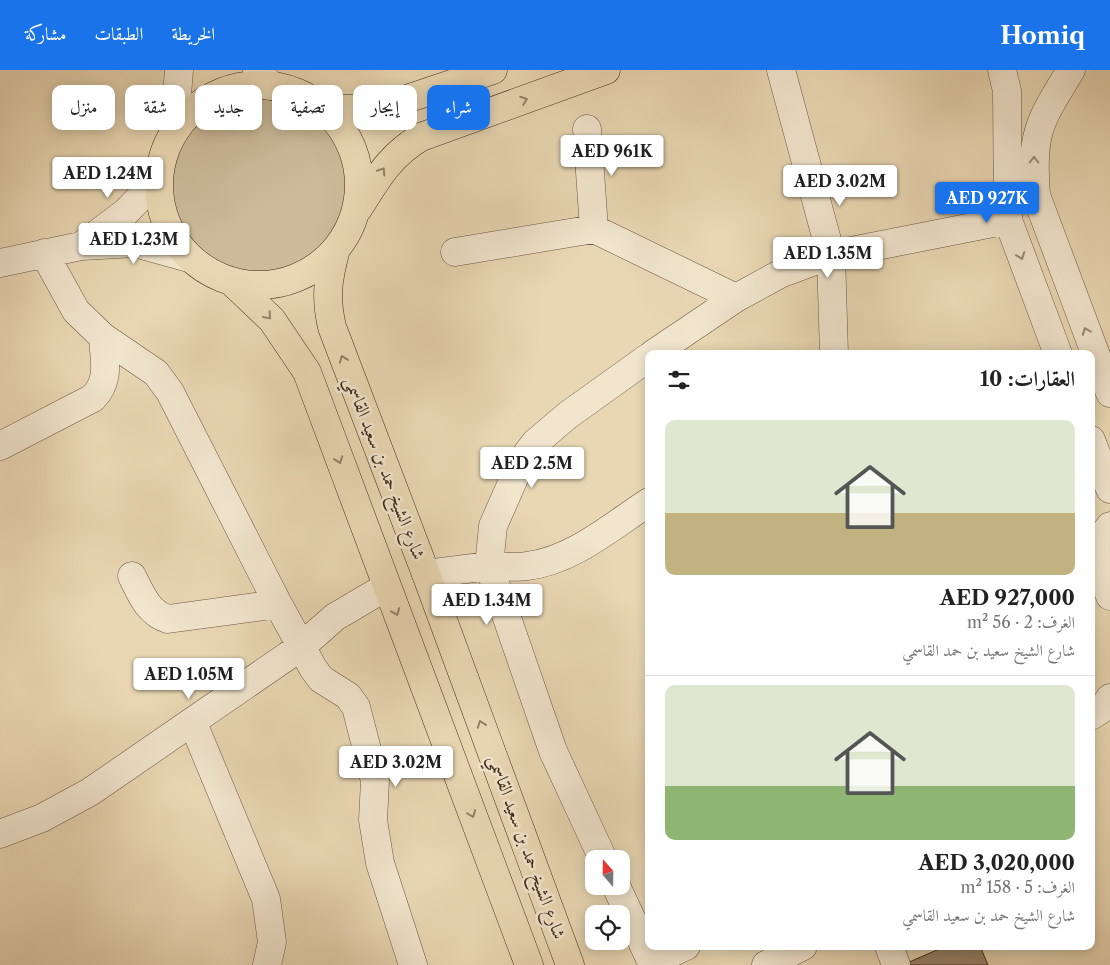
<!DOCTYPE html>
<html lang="ar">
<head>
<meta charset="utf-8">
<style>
  body { margin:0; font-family:"Libre Caslon Text",Amiri,serif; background:#f2f2f2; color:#222; direction:rtl; height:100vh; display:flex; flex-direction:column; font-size:19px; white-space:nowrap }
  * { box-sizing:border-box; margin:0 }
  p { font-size:16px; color:#767676 }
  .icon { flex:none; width:28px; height:28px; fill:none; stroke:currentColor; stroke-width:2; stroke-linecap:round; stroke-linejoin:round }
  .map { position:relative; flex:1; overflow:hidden; direction:ltr }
  .drawer { position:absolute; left:645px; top:280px; width:450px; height:600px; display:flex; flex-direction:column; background:#fff; border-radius:10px; box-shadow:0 2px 12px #0003; direction:rtl }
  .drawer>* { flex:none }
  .top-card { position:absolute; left:15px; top:15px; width:475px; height:45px; direction:rtl; display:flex; gap:10px }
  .needle { width:32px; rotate:340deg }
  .tools { position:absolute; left:585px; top:780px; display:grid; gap:10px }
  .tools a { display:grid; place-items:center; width:45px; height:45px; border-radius:10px; background:#fff; box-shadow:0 2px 12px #0003; font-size:25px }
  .price { position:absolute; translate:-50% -42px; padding:0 11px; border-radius:5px; background:#fff; color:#222; font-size:16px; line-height:32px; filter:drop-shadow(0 1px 2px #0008) }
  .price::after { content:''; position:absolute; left:50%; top:30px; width:15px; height:11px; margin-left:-8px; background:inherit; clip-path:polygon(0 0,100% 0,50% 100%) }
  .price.current { background:#1a73e8; color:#fff }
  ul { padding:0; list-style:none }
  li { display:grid; align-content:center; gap:10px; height:265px; padding:0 20px }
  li+li { border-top:1px solid #e0e0e0 }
  li span { display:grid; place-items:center; height:155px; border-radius:10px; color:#555 }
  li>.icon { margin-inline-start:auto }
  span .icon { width:90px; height:90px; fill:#fffc; stroke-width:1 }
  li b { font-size:21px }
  h2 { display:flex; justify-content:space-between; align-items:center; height:60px; padding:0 20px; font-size:21px }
  .tag { padding:0 18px; border-radius:10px; background:#fff; box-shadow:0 2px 12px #0003; font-size:18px; line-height:45px }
  .tag.current { background:#1a73e8; color:#fff }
  header { display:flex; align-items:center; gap:30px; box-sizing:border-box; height:70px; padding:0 25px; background:#1a73e8; color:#fff }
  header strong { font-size:24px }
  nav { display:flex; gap:28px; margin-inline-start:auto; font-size:18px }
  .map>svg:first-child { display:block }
  .green { fill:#ccba99; stroke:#86725a }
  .building { fill:#98846b; stroke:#402b1c }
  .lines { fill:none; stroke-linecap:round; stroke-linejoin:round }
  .minor-casing { stroke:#6a5642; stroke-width:29 }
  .major-casing { stroke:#402b1c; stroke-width:29 }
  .minor { stroke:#f1e5ce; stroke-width:28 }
  .major { stroke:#e9d7b3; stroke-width:28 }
  .oneway { stroke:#948168 }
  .oneway2 { stroke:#988875 }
  .labels { text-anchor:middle; stroke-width:5; stroke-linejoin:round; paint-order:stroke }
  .street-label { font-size:18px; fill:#402b1c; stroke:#f1e5ce }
</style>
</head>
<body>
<header>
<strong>Homiq</strong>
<nav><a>الخريطة</a><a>الطبقات</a><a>مشاركة</a></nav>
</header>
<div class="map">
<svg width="1110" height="895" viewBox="0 0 1110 895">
  <rect width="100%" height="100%" fill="#e9d7b3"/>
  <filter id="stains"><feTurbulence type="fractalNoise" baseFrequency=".004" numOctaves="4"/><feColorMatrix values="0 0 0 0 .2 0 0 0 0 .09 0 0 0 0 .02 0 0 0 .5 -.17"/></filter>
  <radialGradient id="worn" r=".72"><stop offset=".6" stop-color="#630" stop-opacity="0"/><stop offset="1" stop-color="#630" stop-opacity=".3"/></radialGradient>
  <path class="green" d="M169 115a90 90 0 1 1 180 0a90 90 0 1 1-180 0Z"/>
  <path class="building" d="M946,876H980L988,895H908L907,893Z"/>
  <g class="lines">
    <defs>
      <path id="minor" d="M257,0L271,16
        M781,0L831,185L834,284
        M1002,0L1007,21L1008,150L1058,284
        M1071,0C1039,52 1031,62 1036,125L1110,323
        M587,59L594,159
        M174,62L179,0
        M81,176L126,142L158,109
        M455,182L594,159L736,228
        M44,183L76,241L103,267L156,303L170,322L278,534L313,598L321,609L348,626L356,637L375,711L373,750L380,793L413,895
        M0,193L81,176L135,173L189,188
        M653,284L736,228L780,204L831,185L1008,150
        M1091,370L1110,419
        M0,376L93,328C111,309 104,291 103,267
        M1110,456C1088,485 1099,495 1110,526
        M426,504L489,496L493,456L522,390L535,373L568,345L649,287
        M132,506C141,524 148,543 168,549L278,534
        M1091,646L1103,638L1110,628
        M193,653L266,829L272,872L267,895
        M0,764L42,748L90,722L302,576L335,547L386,517
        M603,789L553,681L489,496C502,496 515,498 527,496C572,491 612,456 649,432
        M616,816L653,895
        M889,876L896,895
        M652,892L686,876
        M766,895L803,876"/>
      <path id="major" d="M159 115a100 100 0 1 1 200 0a100 100 0 1 1-200 0Z
        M324,39H377L493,0
        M358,139C377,109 389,86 421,67L606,0
        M336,179C328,209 325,226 332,257L426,504L570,895
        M232,212L272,250L307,302L529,895"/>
    </defs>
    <use href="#minor" class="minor-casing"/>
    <use href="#major" class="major-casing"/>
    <use href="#minor" class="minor"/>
    <use href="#major" class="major"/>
  </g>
  <defs><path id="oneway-chevron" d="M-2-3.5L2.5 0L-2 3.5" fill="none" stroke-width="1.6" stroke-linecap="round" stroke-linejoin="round" transform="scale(1.25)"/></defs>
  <g class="oneway">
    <use href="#oneway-chevron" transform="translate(524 30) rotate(-20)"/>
    <use href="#oneway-chevron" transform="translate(382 101) rotate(-57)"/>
    <use href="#oneway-chevron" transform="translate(268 246) rotate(49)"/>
    <use href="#oneway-chevron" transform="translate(343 289) rotate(-110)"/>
    <use href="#oneway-chevron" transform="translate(339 390) rotate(70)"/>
    <use href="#oneway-chevron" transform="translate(396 542) rotate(69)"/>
    <use href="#oneway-chevron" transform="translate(481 654) rotate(-110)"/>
    <use href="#oneway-chevron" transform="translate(472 744) rotate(69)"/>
  </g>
  <g class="oneway2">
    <use href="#oneway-chevron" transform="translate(1034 90) rotate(-90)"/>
    <use href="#oneway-chevron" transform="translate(1021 186) rotate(70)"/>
    <use href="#oneway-chevron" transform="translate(1086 261) rotate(-111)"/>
  </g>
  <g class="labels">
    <g class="street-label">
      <text transform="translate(385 398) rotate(69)" y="6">شارع الشيخ حمد بن سعيد القاسمي</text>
      <text transform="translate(527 777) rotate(70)" y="6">شارع الشيخ حمد بن سعيد القاسمي</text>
    </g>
  </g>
  <rect width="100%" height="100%" filter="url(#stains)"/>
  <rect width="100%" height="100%" fill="url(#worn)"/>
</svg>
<div class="tools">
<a><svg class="needle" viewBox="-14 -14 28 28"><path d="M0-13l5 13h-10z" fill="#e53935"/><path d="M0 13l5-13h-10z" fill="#767676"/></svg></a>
<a><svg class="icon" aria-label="locate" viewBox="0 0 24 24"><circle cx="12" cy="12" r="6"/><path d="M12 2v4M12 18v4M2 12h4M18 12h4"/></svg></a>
</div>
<b class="price" style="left:612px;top:107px">AED 961K</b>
<b class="price" style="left:108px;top:129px">AED 1.24M</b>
<b class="price" style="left:840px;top:137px">AED 3.02M</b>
<b class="price current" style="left:987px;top:154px">AED 927K</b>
<b class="price" style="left:134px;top:195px">AED 1.23M</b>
<b class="price" style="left:828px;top:209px">AED 1.35M</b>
<b class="price" style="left:532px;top:419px">AED 2.5M</b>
<b class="price" style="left:487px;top:556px">AED 1.34M</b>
<b class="price" style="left:189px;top:630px">AED 1.05M</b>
<b class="price" style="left:396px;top:718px">AED 3.02M</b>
<div class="top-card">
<a class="tag current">شراء</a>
<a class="tag">إيجار</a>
<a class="tag">تصفية</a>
<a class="tag">جديد</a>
<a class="tag">شقة</a>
<a class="tag">منزل</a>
</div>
<section class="drawer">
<h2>العقارات: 10<svg class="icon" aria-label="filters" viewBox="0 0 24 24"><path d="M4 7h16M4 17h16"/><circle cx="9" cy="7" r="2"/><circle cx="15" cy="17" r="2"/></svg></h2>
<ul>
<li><span style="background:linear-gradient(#dfe7d0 60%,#c2b280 0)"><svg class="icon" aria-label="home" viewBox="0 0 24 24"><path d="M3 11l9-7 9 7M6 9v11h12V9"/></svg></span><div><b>AED 927,000</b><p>الغرف: 2 · 56 m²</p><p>شارع الشيخ سعيد بن حمد القاسمي</p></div></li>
<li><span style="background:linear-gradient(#dfe7d0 65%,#8fb573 0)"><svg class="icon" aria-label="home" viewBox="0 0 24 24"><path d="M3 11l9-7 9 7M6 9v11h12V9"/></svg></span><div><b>AED 3,020,000</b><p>الغرف: 5 · 158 m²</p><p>شارع الشيخ حمد بن سعيد القاسمي</p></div></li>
</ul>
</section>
</div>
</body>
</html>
